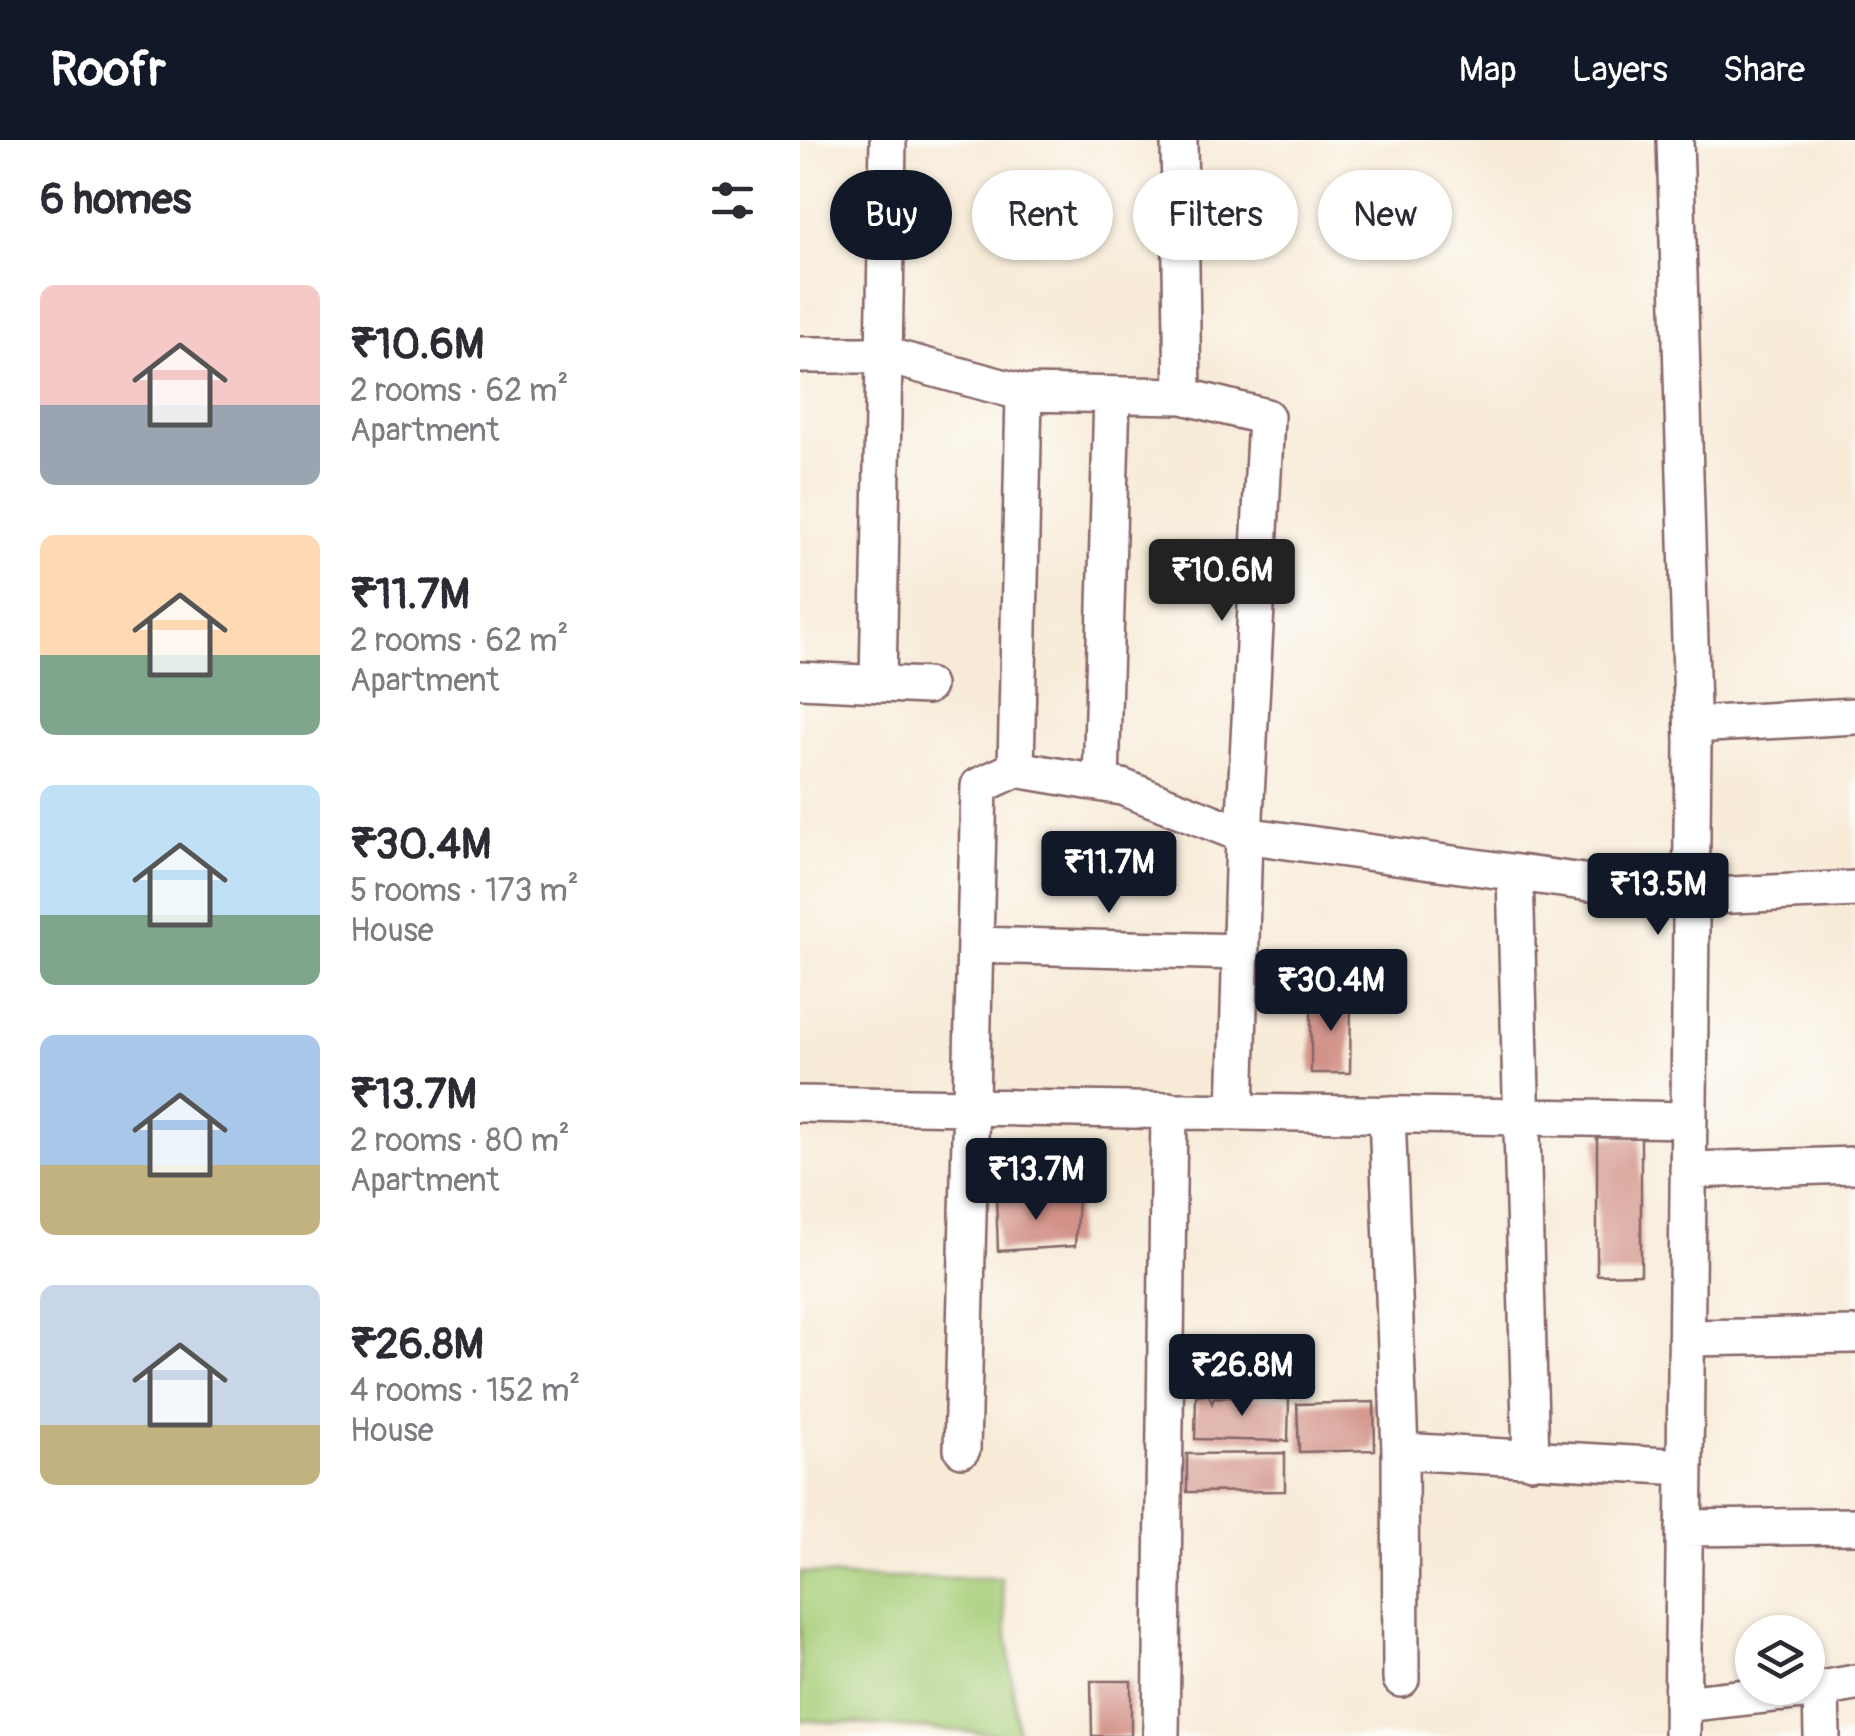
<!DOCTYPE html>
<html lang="en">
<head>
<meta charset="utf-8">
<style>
  body { margin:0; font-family:Pangolin,sans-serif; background:#f2f2f3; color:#2b2b33; height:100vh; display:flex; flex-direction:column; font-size:38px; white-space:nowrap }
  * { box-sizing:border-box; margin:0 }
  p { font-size:32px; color:#7c7c81 }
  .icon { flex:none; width:55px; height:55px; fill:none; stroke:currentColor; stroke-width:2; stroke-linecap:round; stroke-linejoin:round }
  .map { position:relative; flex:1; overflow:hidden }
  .sheet { display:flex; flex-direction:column; background:#fff; width:800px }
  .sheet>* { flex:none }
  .banner { position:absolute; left:30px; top:30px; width:875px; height:90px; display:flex; gap:20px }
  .fabs { position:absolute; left:935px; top:1475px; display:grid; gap:20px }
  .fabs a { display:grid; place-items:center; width:90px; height:90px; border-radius:50%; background:#fff; box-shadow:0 2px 8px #0004; font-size:50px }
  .price { position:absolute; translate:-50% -85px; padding:0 22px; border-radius:10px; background:#111827; color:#fff; font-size:32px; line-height:65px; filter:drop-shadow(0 2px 5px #0008) }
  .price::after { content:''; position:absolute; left:50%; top:60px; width:30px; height:22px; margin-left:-15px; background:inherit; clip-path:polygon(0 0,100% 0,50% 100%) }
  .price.selected { background:#222; color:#fff }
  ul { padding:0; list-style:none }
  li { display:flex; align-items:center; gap:30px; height:250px; padding:0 40px }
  li span { display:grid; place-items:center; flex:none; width:280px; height:200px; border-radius:15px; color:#555 }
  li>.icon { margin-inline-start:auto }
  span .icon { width:120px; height:120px; fill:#fffc; stroke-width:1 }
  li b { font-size:42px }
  h2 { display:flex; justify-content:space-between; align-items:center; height:120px; padding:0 40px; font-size:42px }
  .chip { padding:0 35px; border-radius:45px; background:#fff; box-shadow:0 2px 8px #0004; font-size:35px; line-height:90px }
  .chip.selected { background:#111827; color:#fff }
  header { display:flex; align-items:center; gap:60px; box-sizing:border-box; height:140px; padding:0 50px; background:#111827; color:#fff }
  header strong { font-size:48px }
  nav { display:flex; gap:55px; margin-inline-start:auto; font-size:35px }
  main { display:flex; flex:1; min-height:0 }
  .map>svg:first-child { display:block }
  .green { fill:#a7ce79; stroke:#787652; stroke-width:2.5 }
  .building { fill:#d29288 }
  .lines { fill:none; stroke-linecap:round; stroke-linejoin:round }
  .street-casing { stroke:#876668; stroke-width:40 }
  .street { stroke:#fff; stroke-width:35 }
</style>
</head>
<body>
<header>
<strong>Roofr</strong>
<nav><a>Map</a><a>Layers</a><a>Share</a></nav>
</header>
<main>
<section class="sheet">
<h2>6 homes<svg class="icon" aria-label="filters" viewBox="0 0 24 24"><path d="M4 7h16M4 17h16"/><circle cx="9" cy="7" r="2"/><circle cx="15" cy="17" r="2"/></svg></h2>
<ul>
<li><span style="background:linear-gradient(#f6c9c9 60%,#9aa5b1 0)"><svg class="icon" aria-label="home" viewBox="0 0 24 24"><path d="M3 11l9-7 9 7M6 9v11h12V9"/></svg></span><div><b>₹10.6M</b><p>2 rooms · 62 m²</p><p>Apartment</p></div></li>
<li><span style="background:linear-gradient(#ffd9b3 60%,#7fa58c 0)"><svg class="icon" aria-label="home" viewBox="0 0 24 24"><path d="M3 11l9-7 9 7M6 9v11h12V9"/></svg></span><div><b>₹11.7M</b><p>2 rooms · 62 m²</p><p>Apartment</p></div></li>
<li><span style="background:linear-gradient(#bfe0f5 65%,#7fa58c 0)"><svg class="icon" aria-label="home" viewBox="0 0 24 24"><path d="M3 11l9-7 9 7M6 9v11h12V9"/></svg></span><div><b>₹30.4M</b><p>5 rooms · 173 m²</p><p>House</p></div></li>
<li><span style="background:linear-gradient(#a9c7e8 65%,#c2b280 0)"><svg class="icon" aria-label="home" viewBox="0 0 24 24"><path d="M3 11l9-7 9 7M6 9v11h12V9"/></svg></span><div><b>₹13.7M</b><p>2 rooms · 80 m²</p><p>Apartment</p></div></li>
<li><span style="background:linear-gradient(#c9d6e8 70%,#c2b280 0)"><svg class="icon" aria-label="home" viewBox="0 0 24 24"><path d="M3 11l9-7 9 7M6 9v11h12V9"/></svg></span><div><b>₹26.8M</b><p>4 rooms · 152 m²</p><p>House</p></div></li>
</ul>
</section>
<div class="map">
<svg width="1055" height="1596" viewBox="0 0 1055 1596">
  <rect width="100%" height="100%" fill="#fdfcf7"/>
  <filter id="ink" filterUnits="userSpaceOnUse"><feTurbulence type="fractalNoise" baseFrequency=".01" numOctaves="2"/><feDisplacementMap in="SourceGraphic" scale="20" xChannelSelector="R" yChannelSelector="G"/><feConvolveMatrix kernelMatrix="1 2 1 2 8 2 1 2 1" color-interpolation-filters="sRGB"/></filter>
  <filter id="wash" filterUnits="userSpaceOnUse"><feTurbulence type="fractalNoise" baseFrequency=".0048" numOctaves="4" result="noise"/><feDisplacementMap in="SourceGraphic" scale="40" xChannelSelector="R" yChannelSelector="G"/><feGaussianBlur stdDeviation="2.25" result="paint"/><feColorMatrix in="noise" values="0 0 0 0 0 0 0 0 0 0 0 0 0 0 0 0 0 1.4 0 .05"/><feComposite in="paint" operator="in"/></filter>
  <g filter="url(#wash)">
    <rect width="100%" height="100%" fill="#f7ebd8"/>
    <path class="green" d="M0,1432L59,1438H201L218,1595L0,1580Z"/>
    <g id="blocks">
      <path class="building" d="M511,855H551L550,933H511Z
        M797,997H841V1134L797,1135Z
        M196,1057L278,1059L275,1106L198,1111Z
        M396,1255H409L412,1263L414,1257L489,1259L488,1301L395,1299Z
        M574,1262L575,1310L499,1312L497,1264Z
        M485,1313V1351L387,1352V1314Z
        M291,1541H331V1596H292Z"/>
    </g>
  </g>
  <g filter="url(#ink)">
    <use href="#blocks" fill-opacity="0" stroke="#876668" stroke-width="2.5"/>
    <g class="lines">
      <defs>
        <path id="street" d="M379,0L383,256
          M875,0L893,602L882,1596
          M0,215H84L224,253
          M0,540L127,546
          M78,544L88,0
          M893,585L1055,576
          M216,629L224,253L383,256L466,277L444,695L436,972
          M301,643L312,255
          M715,734L731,1320
          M175,805L441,812
          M0,964L889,980
          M587,974L600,1311L601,1539
          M888,1030L1055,1025
          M887,1198L1055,1195
          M162,1309L179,646L216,629L322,647L444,695L891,757L1055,749
          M600,1311L885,1327
          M884,1388L1055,1386
          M882,1564L1021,1549
          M361,1596L369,970
          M1022,1596L1021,1549L1055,1543"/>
      </defs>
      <use href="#street" class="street-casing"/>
      <use href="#street" class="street"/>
    </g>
  </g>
</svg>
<div class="fabs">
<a><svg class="icon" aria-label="layers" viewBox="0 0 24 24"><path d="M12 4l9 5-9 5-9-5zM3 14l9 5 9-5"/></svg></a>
</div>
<b class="price selected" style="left:422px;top:484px">₹10.6M</b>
<b class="price" style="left:309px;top:776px">₹11.7M</b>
<b class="price" style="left:858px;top:798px">₹13.5M</b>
<b class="price" style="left:531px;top:894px">₹30.4M</b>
<b class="price" style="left:236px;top:1083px">₹13.7M</b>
<b class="price" style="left:442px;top:1279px">₹26.8M</b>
<div class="banner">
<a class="chip selected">Buy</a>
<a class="chip">Rent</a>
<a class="chip">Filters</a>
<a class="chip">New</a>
</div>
</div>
</main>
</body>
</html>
